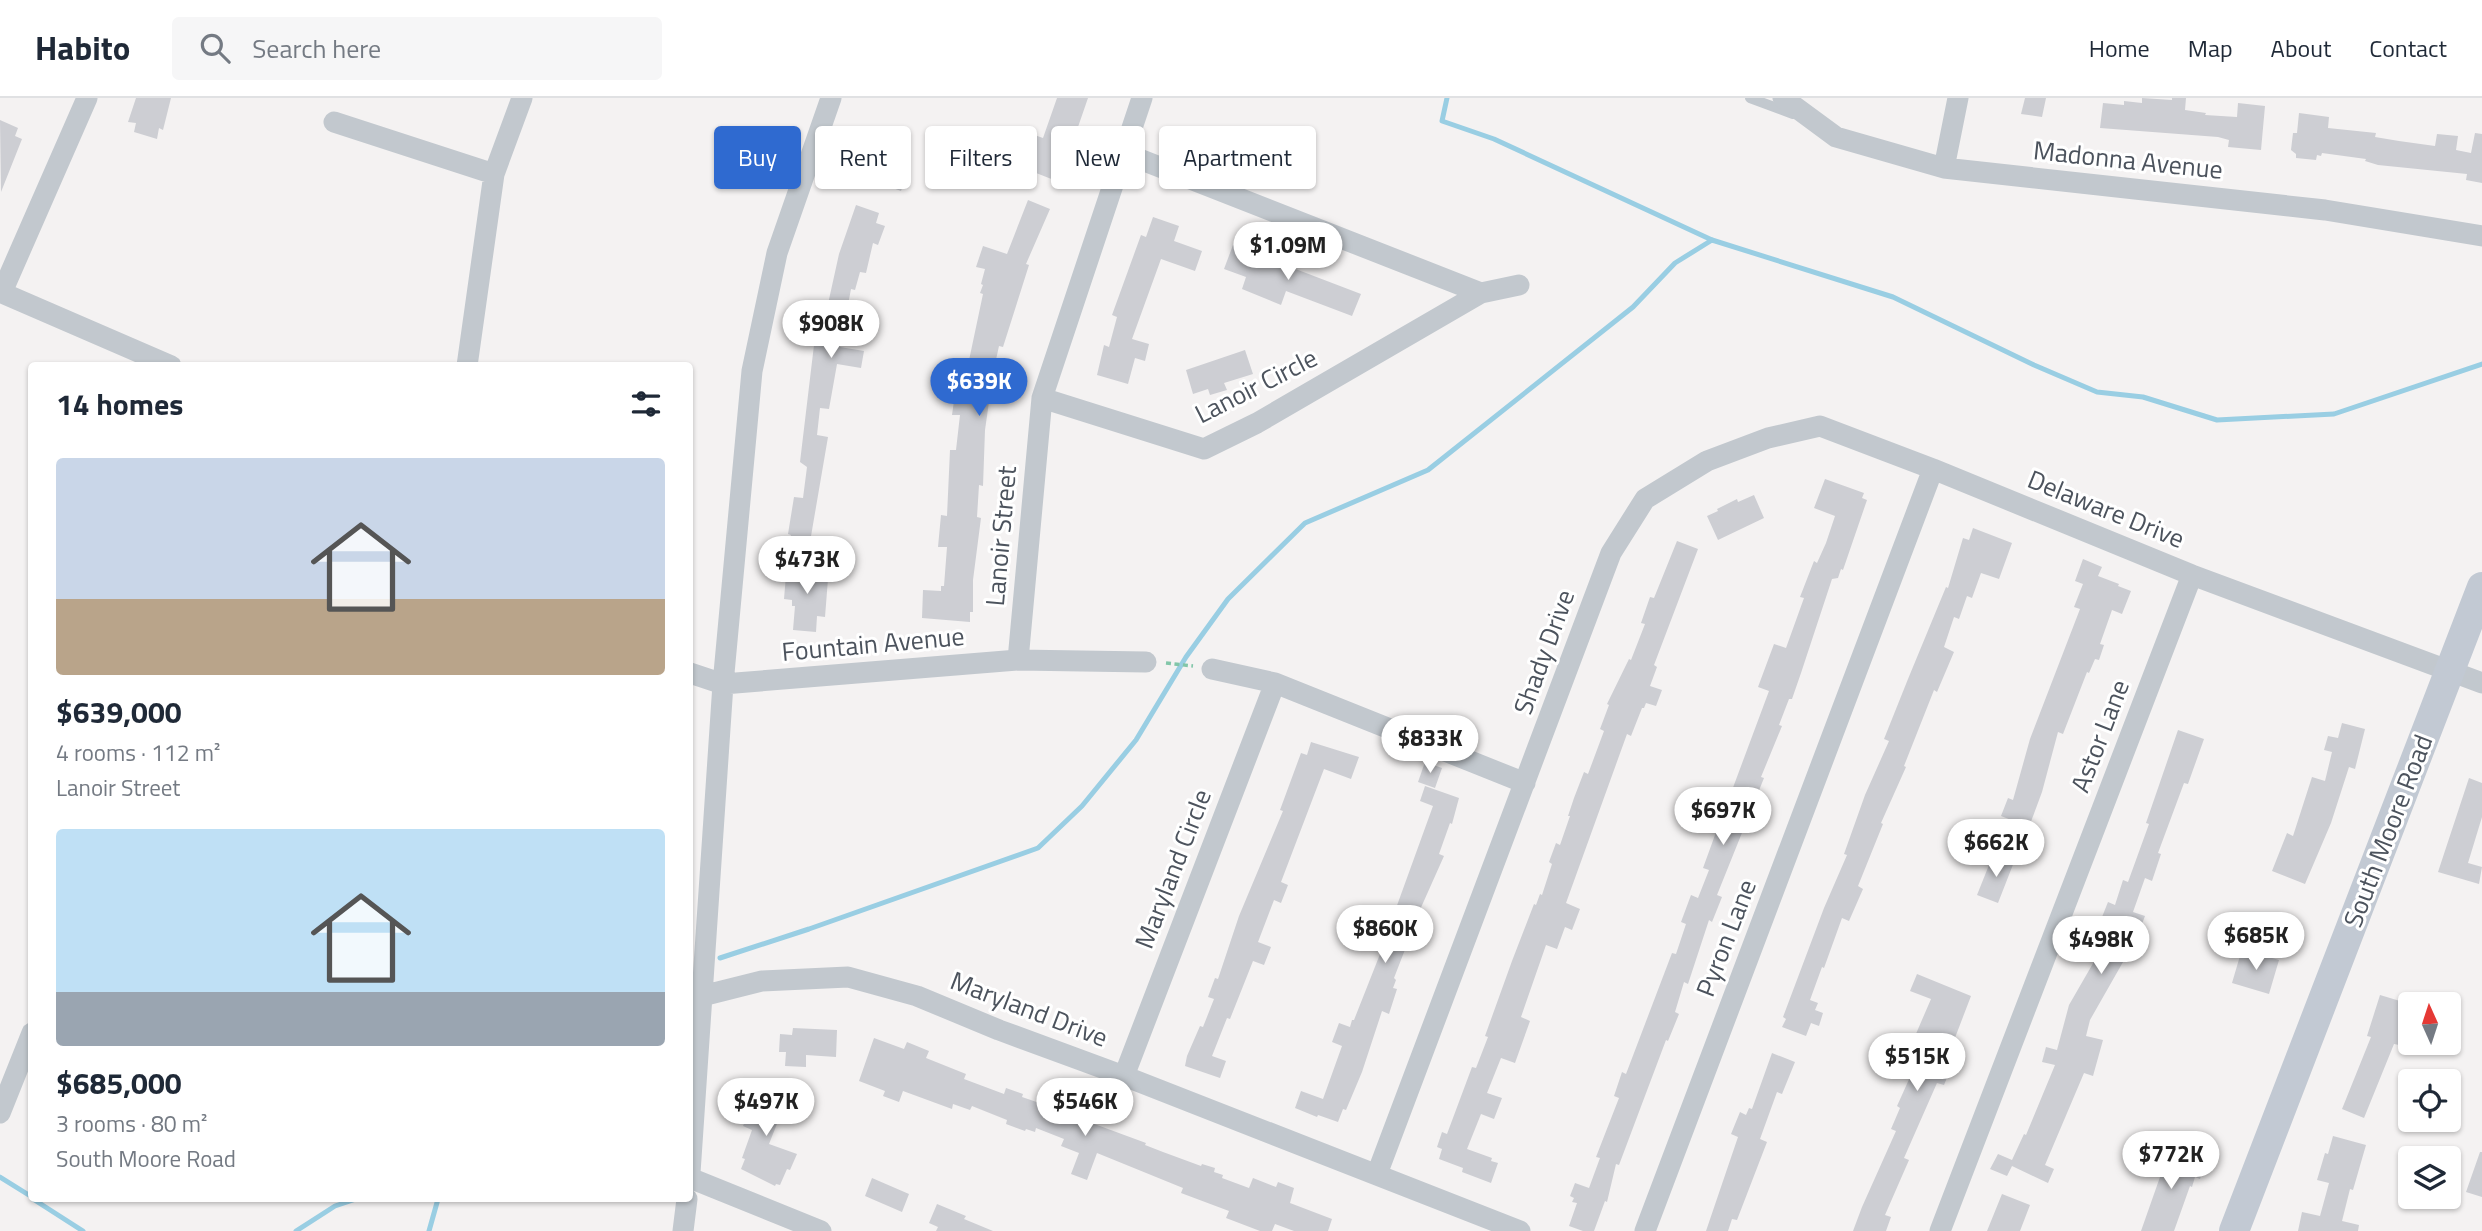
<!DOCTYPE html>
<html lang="en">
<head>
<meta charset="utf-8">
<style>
  body { margin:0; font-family:"Titillium Web",sans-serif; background:#f6f6f7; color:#1f2937; height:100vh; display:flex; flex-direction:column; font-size:26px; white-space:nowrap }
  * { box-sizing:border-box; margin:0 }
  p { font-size:23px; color:#747a83 }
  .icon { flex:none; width:38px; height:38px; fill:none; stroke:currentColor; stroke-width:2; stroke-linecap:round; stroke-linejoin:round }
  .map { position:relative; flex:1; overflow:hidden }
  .drawer { position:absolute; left:28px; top:264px; width:665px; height:840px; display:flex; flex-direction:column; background:#fff; border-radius:7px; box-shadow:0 2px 5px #0004 }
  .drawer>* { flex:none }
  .top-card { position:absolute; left:714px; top:28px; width:665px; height:63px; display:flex; gap:14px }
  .needle { width:46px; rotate:357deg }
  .buttons { position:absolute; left:2398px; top:894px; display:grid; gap:14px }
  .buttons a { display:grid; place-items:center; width:63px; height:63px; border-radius:7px; background:#fff; box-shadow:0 2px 5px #0004; font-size:35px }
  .price { position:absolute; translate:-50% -60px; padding:0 16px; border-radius:24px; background:#fff; color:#222; font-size:23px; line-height:46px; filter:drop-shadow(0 2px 4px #0008) }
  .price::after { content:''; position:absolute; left:50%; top:42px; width:21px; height:16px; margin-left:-10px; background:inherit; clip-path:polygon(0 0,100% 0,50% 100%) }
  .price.active { background:#2f6ad0; color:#fff }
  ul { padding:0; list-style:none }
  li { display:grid; align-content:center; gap:14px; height:371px; padding:0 28px }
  li span { display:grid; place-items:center; height:217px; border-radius:7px; color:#555 }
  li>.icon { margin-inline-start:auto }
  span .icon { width:126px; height:126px; fill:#fffc; stroke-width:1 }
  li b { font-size:30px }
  h2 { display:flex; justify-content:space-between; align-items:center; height:84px; padding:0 28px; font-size:30px }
  .chip { padding:0 24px; border-radius:7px; background:#fff; box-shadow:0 2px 5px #0004; font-size:24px; line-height:63px }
  .chip.active { background:#2f6ad0; color:#fff }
  header { display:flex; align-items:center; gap:42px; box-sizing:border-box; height:98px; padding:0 35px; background:#fff; border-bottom:2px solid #e0e1e3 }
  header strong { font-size:33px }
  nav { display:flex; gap:38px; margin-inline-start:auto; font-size:24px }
  .search { width:490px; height:63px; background:#f6f6f7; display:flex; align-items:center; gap:18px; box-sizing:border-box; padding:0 24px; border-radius:7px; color:#747a83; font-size:26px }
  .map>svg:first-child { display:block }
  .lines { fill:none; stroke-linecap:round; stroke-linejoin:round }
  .stream { stroke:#99cee3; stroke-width:5 }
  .building { fill:#cdced3 }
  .path { stroke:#82c6a9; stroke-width:3.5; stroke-dasharray:5 3.5; stroke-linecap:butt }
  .lane { stroke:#c2c8ce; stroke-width:10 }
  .street { stroke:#c2c8ce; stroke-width:21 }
  .secondary { stroke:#c2c9d3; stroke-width:30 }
  .labels { text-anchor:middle; stroke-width:6; stroke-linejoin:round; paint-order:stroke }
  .street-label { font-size:26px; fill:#4c535d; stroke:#fff }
</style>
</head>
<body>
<header>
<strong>Habito</strong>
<div class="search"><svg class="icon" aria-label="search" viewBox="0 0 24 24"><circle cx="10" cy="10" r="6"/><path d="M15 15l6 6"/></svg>Search here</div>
<nav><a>Home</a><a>Map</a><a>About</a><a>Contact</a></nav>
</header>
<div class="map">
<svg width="2482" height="1133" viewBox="0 0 2482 1133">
  <rect width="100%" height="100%" fill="#f4f2f2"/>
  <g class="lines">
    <path class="stream" d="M1447,0L1442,23L1494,41L1712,142L1893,199L2034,267L2097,294L2143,299L2217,322L2334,316L2482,266
      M720,860L809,831L1038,750L1082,708L1136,642L1186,559L1228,501L1305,425L1428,372L1633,209L1675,165L1712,142
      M0,1079L32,1099
      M33,1101L83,1133
      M296,1133L335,1108L356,1101
      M429,1133L438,1101"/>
  </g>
  <path class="building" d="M136,0H171L163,32L159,30L157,41L134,34L136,25L128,24Z
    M1057,0H1088L1059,84L1026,71L1032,56L1016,50L1023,33L1043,40Z
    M2025,0H2046L2042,19L2021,16Z
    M2142,0L2172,2V0H2186L2185,12L2206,15L2205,17L2237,19L2238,5L2265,8L2261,52L2228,49L2229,42L2218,39L2100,30L2103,5L2124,7V3L2142,5Z
    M2299,15L2329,19L2328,30L2376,35L2375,39L2399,43L2435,48L2437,36L2458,38L2456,52L2471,55L2475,35L2482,36V85L2466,82L2467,76L2378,67L2365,63L2366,61L2322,55L2321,58L2317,57L2316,62L2296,60V56L2291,52L2293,35H2297Z
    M0,22L18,30L15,38L22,41L1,94Z
    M877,45L900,52L892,74L906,79L901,93L865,80Z
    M1028,102L1050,111L1026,166L1029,167L1003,249L999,248L990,289H993L992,304H989L985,332L983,388L979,387L977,419L981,420L973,482V514H970V524L922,520L923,492L941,493V488H944L947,449H938L941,417L947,418L950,352H956L960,317H952L955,296H959L960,286H964L983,196L980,195L983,187L981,186L985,171L976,169L983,148L1007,156Z
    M856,107L879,115L876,125L885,128L878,147L873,145L866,175L860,174L855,192L851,191L840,249L864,253L861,270L837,266L829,311L820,310L817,337L828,339L810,444L790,440L791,437L788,436L794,399L803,400L807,369L800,364L817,222L820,213L826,215L839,156Z
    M1153,119L1179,128L1174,143L1202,153L1195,173L1161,161L1132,241L1149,246L1145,263L1135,260L1128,286L1097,277L1104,247L1109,249L1117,219L1112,217L1141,137L1146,139Z
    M1233,147L1361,196L1352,218L1286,193L1281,207L1242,191L1246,179L1224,171Z
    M1245,252L1253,276L1224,285L1227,292L1210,297L1208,291L1193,296L1186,272Z
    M1825,381L1864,395L1862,400L1867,402L1843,472L1841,471L1838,480L1832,481L1801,575L1792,601H1789L1779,627L1782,628L1761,679L1764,680L1717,797L1722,799L1712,824L1709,822L1688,886L1684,884L1675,914L1679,916L1668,943L1666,942L1619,1067L1616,1066L1607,1104L1605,1103L1594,1133H1583L1569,1128L1577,1105L1572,1104L1574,1100L1570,1098L1575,1085L1589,1090L1600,1060L1596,1059L1619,1000L1614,998L1622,974L1626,976L1672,855L1676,856L1686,826L1681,824L1691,797L1698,800L1709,772L1703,770L1719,726H1717L1728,703L1769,593L1758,589L1774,546L1786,550L1804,500L1800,499L1814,463L1817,465L1826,445L1835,418L1814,410Z
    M1754,397L1764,420L1718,442L1707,418L1718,413L1717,411L1737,401L1738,404Z
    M1973,430L2012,445L1999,481L1981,475L1972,500L1967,498L1959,521L1954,519L1944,549L1954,554L1937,594L1934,592L1904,668L1906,669L1881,725L1883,726L1858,788L1863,791L1849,823L1842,820L1824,870L1822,869L1810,902L1818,905L1815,912L1823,915L1819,928L1811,925L1806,938L1782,929L1786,921L1783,919L1824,810L1847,757L1844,756L1865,697L1889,643L1884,641L1908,581L1946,489L1948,490L1963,440L1969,442Z
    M1677,443L1698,451L1654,567L1657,569L1650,588L1662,592L1656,608L1646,605L1644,610H1642L1631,638L1627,636L1566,805L1580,811L1572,832L1565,829L1557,851L1546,847L1521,919L1530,923L1515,965L1501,960L1487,995L1502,1000L1494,1021L1481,1016L1467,1051L1492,1060L1491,1063L1498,1065L1491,1085L1462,1074L1463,1070L1439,1061L1442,1051L1437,1049L1442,1034L1447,1036L1472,969L1476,970L1488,939L1485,938L1512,863L1534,806L1536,807L1540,796L1542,797L1552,766L1549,764L1556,745L1560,747L1570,718H1568L1574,700L1584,674L1588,676L1604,633L1600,631L1609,607L1607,606L1629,561L1631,562L1645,526L1641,525L1650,499L1654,500Z
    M2083,461L2102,469L2098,478L2119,486L2118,488L2131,493L2122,516L2112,512L2100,546L2104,547L2099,562L2095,561L2089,575L2087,574L2063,636L2058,634L2042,694L2029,729L2001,718L2008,700L2013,702L2030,641L2080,511L2074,509L2083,486L2075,483Z
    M799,462L818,463L817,480L828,481L825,519L817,518L816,534L793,532L795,508H792V502L784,501L786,477L798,478Z
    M2342,625L2365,631L2355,671L2349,669L2331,725L2305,786L2272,773L2287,735L2293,738L2312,679L2325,683L2332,654L2324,652L2328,638L2338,640Z
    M2178,632L2204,641L2188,686L2184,685L2158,755L2161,756L2152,783L2145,780L2133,814L2145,818L2130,858L2127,857L2090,922L2086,938L2103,942L2093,978L2084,975L2045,1067L2054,1071L2048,1085L2012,1068L2007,1078L1990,1071L1998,1056L2012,1062L2024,1036L2026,1037L2055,967L2042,964L2046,949L2057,952L2069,907L2103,848L2092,844L2108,804L2115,807L2123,782L2128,784L2149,726L2146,725Z
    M1311,644L1359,659L1351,681L1324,671L1281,784L1288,787L1281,805L1274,802L1258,844L1271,849L1264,867L1253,863L1230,921L1227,920L1212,958L1226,963L1220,980L1185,968L1187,958L1200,928L1203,929L1214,901L1208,899L1215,880L1218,881L1239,818L1283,713L1280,712L1301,655L1307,657Z
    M1425,664L1442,670L1435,690L1418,684Z
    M2469,680L2482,685V719L2468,765L2482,769L2479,786L2438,774Z
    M1425,688L1459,700L1452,726L1450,725L1439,756L1444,758L1419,814L1422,815L1416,832L1413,831L1394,880L1396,882L1393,890L1397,891L1389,916L1382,913L1362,974L1346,1012L1343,1011L1338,1024L1318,1017L1317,1019L1295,1010L1301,993L1323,1001L1342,948L1332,944L1339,925L1350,929L1352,922H1354L1384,846L1379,844L1387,822L1391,824L1433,708L1420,703Z
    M1993,757L2014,764L1998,805L1977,797Z
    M2242,851L2279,862L2269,896L2232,885Z
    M1917,876L1971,898L1953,945L1960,948L1944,987L1937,985L1904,1060L1909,1062L1885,1117L1891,1119L1886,1133H1853L1862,1109L1896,1033L1891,1031L1900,1010L1897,1008L1920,957L1909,952L1931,901L1910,893Z
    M2380,897L2410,906V911L2399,947L2394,946L2364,1020L2342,1011L2371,939L2367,938Z
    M793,930L837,932L836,959L806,957V969L785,968L786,954H779L780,936L792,937Z
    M874,940L904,951L907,944L929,953L926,960L966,976L964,981L1004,996L1006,990L1023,996L1022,999L1089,1022V1024L1146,1045L1145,1047L1163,1054L1201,1068L1202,1066L1215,1070L1214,1074L1223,1077L1222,1080L1249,1090L1253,1080L1276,1089L1278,1084L1294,1090L1290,1105L1332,1121L1328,1133H1294L1275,1126L1272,1133H1260L1226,1120L1229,1113L1181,1095L1183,1090L1097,1055L1087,1082L1071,1076L1079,1055L1061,1048L1064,1041L1036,1030L1035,1034L1026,1031L1025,1033L1006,1026L1007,1022L972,1008L970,1012L953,1006L952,1011L903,993L899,1004L883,998L885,993L859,983Z
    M1772,955L1795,964L1782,996L1777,994L1760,1041L1767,1044L1737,1122L1732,1121L1728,1133H1706L1738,1039L1731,1036L1740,1014L1746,1017L1749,1010L1752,1011Z
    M760,986L788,998L769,1046L797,1056L790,1072L787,1071L780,1087L776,1086L775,1088L741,1071L745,1061L742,1060L752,1032L743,1028Z
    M2333,1038L2366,1047L2353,1092L2350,1091L2342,1123L2359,1127L2358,1133H2298L2302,1114L2320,1118L2329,1085L2317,1082L2325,1055L2328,1056Z
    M2163,1051L2205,1065L2200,1081L2195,1079L2192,1089L2190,1088L2174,1133H2141L2160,1079L2155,1077Z
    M2480,1054H2482V1099L2466,1094Z
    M872,1080L909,1096L902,1114L865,1098Z
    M2002,1096L2030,1107L2020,1133H1987Z
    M937,1106L966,1118L964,1121L993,1133H936L938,1129L929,1125Z"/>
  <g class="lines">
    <path class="path" d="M1166,565L1193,568"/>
    <path class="lane" d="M1750,0L1793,16"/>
    <path class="street" d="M1783,0L1836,39L1944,70L2325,112L2482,138
      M334,24L494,76
      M1124,55L1481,195L1519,187
      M1944,70L1958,0
      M0,194L171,268
      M2,194L87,0
      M467,268L494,76L522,0
      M1042,300L1204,351L1257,325L1481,195
      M1018,562L1042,300L1142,0
      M1212,571L1275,585L1525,685
      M690,575L723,586L1018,562L1146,564
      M702,898L762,883L848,879L917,898L999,932L1124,978L1520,1133
      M1124,978L1275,585
      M0,1015L32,935
      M690,1075L723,586L752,273L777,155L831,0
      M1377,1076L1611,455L1645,401L1707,363L1768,340L1820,328L1933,371L2192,477L2482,585
      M690,1080L821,1133
      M683,1133L687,1101
      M1645,1133L1933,371
      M1940,1133L2192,477"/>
    <path class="secondary" d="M2234,1133L2482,489"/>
  </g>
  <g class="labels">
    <g class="street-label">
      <text transform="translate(2128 62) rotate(6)" y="9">Madonna Avenue</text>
      <text transform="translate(1256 288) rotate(-27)" y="9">Lanoir Circle</text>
      <text transform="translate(2106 411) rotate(22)" y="9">Delaware Drive</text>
      <text transform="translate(1001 438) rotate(-85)" y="9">Lanoir Street</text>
      <text transform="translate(873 546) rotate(-5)" y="9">Fountain Avenue</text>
      <text transform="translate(1544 554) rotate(-70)" y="9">Shady Drive</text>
      <text transform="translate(2100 638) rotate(-69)" y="9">Astor Lane</text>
      <text transform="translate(2388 733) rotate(-69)" y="9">South Moore Road</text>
      <text transform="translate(1173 771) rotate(-69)" y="9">Maryland Circle</text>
      <text transform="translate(1726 840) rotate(-69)" y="9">Pyron Lane</text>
      <text transform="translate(1029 911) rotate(21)" y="9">Maryland Drive</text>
    </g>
  </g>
</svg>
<div class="buttons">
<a><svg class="needle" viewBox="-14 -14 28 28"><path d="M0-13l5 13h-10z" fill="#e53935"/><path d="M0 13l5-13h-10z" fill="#747a83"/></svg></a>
<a><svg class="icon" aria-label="locate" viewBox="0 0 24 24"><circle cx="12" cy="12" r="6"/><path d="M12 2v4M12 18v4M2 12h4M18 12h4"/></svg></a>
<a><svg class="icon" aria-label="layers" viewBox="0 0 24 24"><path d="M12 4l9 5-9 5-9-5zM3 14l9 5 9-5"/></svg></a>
</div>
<b class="price" style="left:1288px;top:184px">$1.09M</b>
<b class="price" style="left:831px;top:262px">$908K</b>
<b class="price active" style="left:979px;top:320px">$639K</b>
<b class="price" style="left:807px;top:498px">$473K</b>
<b class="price" style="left:1430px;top:677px">$833K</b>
<b class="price" style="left:1723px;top:749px">$697K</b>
<b class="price" style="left:1996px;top:781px">$662K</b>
<b class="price" style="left:1385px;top:867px">$860K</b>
<b class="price" style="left:2256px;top:874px">$685K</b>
<b class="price" style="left:2101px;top:878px">$498K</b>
<b class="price" style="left:1917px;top:995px">$515K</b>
<b class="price" style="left:766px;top:1040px">$497K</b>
<b class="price" style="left:1085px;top:1040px">$546K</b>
<b class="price" style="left:2171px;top:1093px">$772K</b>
<div class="top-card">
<a class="chip active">Buy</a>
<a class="chip">Rent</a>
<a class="chip">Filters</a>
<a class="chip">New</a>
<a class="chip">Apartment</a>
</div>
<section class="drawer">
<h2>14 homes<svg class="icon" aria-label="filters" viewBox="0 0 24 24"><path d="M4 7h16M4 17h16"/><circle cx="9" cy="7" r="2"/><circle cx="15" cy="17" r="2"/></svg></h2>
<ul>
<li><span style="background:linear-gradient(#c9d6e8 65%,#b9a48a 0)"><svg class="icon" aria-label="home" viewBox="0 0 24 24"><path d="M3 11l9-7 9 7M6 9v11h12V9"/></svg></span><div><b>$639,000</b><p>4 rooms · 112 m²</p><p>Lanoir Street</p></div></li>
<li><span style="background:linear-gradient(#bfe0f5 75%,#9aa5b1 0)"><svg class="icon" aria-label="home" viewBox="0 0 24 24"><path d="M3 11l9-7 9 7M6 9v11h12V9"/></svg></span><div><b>$685,000</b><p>3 rooms · 80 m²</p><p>South Moore Road</p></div></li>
</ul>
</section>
</div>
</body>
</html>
